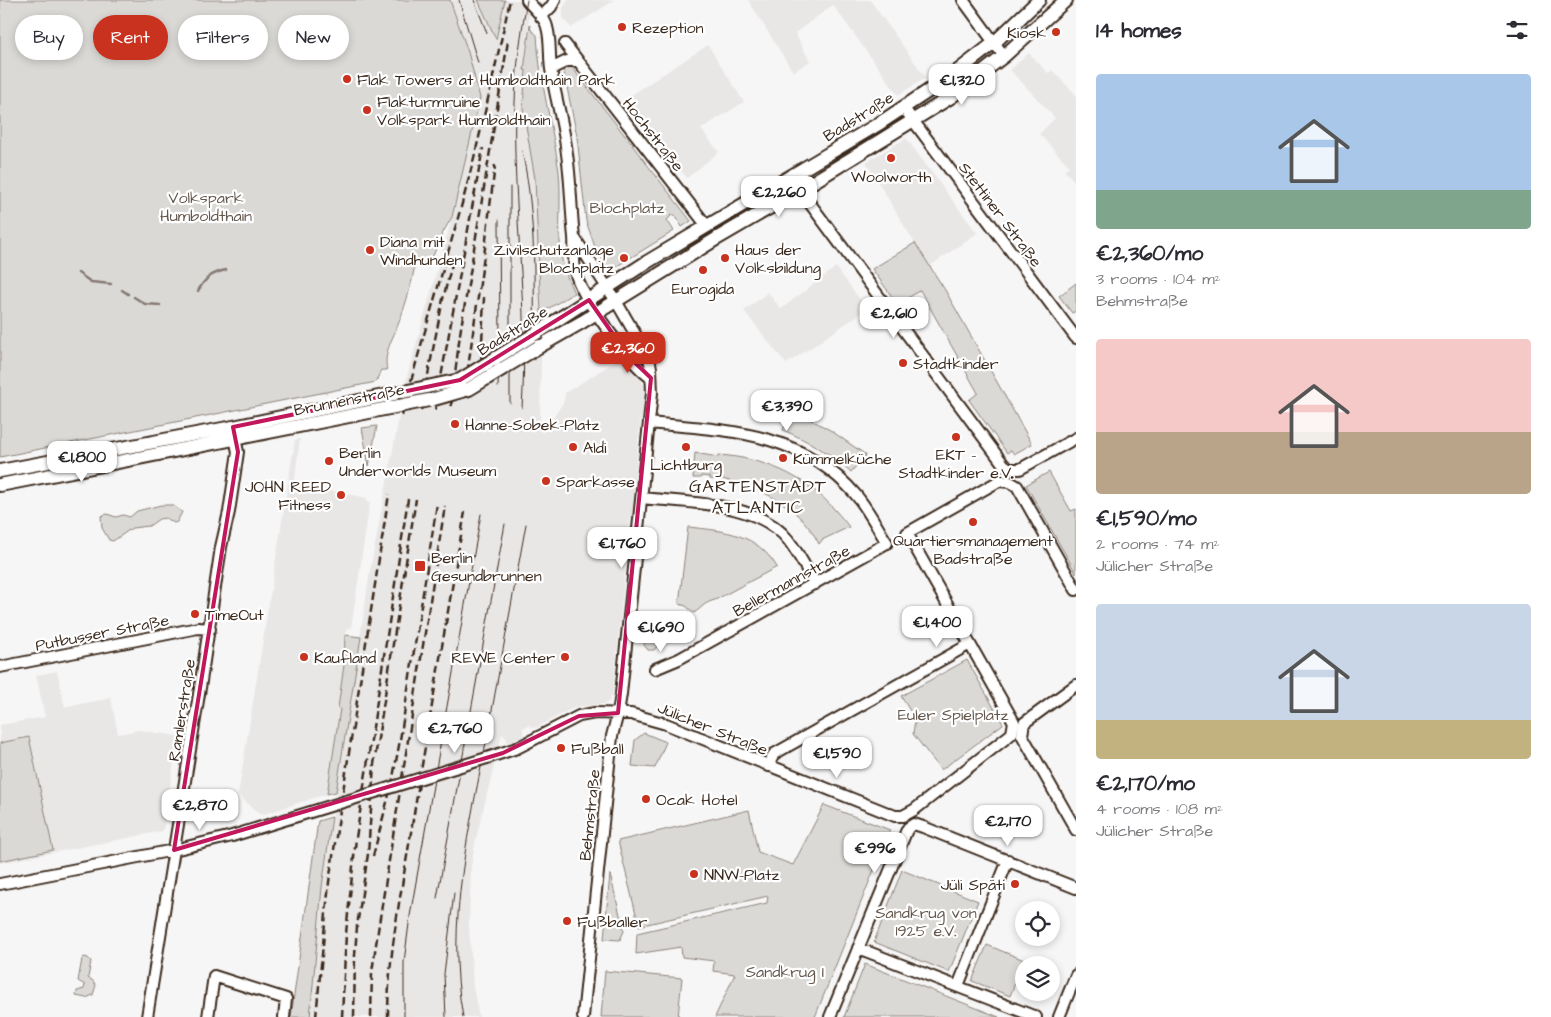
<!DOCTYPE html>
<html lang="en">
<head>
<meta charset="utf-8">
<style>
  body { margin:0; font-family:"Architects Daughter",sans-serif; background:#f7f7f7; color:#2b2b33; height:100vh; display:flex; flex-direction:column; font-size:19px; white-space:nowrap }
  * { box-sizing:border-box; margin:0 }
  p { font-size:16px; color:#7c7c81 }
  .icon { flex:none; width:28px; height:28px; fill:none; stroke:currentColor; stroke-width:2; stroke-linecap:round; stroke-linejoin:round }
  .map { position:relative; flex:1; overflow:hidden }
  .drawer { display:flex; flex-direction:column; background:#fff; width:475px }
  .drawer>* { flex:none }
  .hud { position:absolute; left:15px; top:15px; width:475px; height:45px; display:flex; gap:10px }
  .buttons { position:absolute; left:1015px; top:901px; display:grid; gap:10px }
  .buttons a { display:grid; place-items:center; width:45px; height:45px; border-radius:50%; background:#fff; box-shadow:0 2px 8px #0003; font-size:25px }
  .price { position:absolute; translate:-50% -42px; padding:0 11px; border-radius:10px; background:#fff; color:#222; font-size:16px; line-height:32px; filter:drop-shadow(0 1px 2px #0008) }
  .price::after { content:''; position:absolute; left:50%; top:30px; width:15px; height:11px; margin-left:-8px; background:inherit; clip-path:polygon(0 0,100% 0,50% 100%) }
  .price.selected { background:#c8321e; color:#fff }
  ul { padding:0; list-style:none }
  li { display:grid; align-content:center; gap:10px; height:265px; padding:0 20px }
  li span { display:grid; place-items:center; height:155px; border-radius:5px; color:#555 }
  li>.icon { margin-inline-start:auto }
  span .icon { width:90px; height:90px; fill:#fffc; stroke-width:1 }
  li b { font-size:21px }
  h2 { display:flex; justify-content:space-between; align-items:center; height:60px; padding:0 20px; font-size:21px }
  .pill { padding:0 18px; border-radius:22px; background:#fff; box-shadow:0 2px 8px #0003; font-size:18px; line-height:45px }
  .pill.selected { background:#c8321e; color:#fff }
  main { display:flex; flex:1; min-height:0 }
  .map>svg:first-child { display:block }
  .built { fill:#e9e7e6 }
  .green { fill:#dbd9d6; stroke:#8b827a }
  .lines { fill:none; stroke-linecap:round; stroke-linejoin:round }
  .stream { stroke:#847972; stroke-width:2.5 }
  .minor-casing { stroke:#3b2a1e; stroke-width:14 }
  .major-casing { stroke:#3b2a1e; stroke-width:16 }
  .minor { stroke:#fff; stroke-width:10 }
  .major { stroke:#fff; stroke-width:12 }
  .tram { stroke:#3b2a1e; stroke-width:1 }
  .rail { stroke:#3b2a1e; stroke-width:2.5; stroke-dasharray:8 4; stroke-linecap:butt }
  .minor-bridge-casing { stroke:#3b2a1e; stroke-width:14; stroke-linecap:butt }
  .major-bridge-casing { stroke:#3b2a1e; stroke-width:16; stroke-linecap:butt }
  .minor-bridge { stroke:#fff; stroke-width:10 }
  .major-bridge { stroke:#fff; stroke-width:12 }
  .marked { fill:none; stroke:#c2185b; stroke-width:4; stroke-linejoin:round }
  .poi-dot { fill:#c8321e; stroke:#fff; stroke-width:2 }
  .labels { text-anchor:middle; stroke-width:4.5; stroke-linejoin:round; paint-order:stroke }
  .poi-label { font-size:16px; fill:#3b2a1e; stroke:#fff; text-anchor:start }
  .street-label { font-size:16px; fill:#3b2a1e; stroke:#fff }
  .park-label { font-size:16px; fill:#63564c; stroke:#fff }
  .neighbourhood-label { font-size:18px; letter-spacing:1px; fill:#3b2a1e; stroke:#fff }
</style>
</head>
<body>
<main>
<div class="map">
<svg width="1076" height="1017" viewBox="0 0 1076 1017">
  <rect width="100%" height="100%" fill="#f7f6f6"/>
  <filter id="ink" filterUnits="userSpaceOnUse"><feTurbulence type="fractalNoise" baseFrequency=".02" numOctaves="2"/><feDisplacementMap in="SourceGraphic" scale="10" xChannelSelector="R" yChannelSelector="G"/><feConvolveMatrix kernelMatrix="1 2 1 2 8 2 1 2 1" color-interpolation-filters="sRGB"/></filter>
  <g filter="url(#ink)">
    <path class="built" d="M450,0H478L496,39L505,0H531L524,69L526,70L523,108L531,149L538,208L541,357L540,426L544,432L564,401L565,393L622,357L631,364L638,372L645,389L646,398L644,414L641,416L634,487L637,489L635,510L634,518L630,519L613,694L609,701L605,704L598,705L597,707L582,706L571,709L536,728L531,727L529,725L523,728V736L506,743L507,739L502,734L476,839L471,867L469,924L473,986L479,1017H310L322,887L370,571L406,380L452,217L480,98L468,52Z
      M568,0H615L571,28L563,18V8Z
      M748,0H870L926,78L898,95L833,5L795,33L810,61L793,72Z
      M708,45L744,102L701,129L719,152L687,178L625,99Z
      M1029,53L1048,73L1052,70L1076,95V183L1064,170L1069,166L1039,134L1055,118L1010,70Z
      M906,138L977,233L929,267L866,162Z
      M836,267L867,309L815,345L786,364L744,311L768,292L781,309Z
      M300,439L294,486L322,491L323,489L367,498V501L370,502L351,629L347,628L345,635L344,665L338,708L340,709L327,794L261,815L238,795L295,440Z
      M57,671L65,707L111,698L118,734L139,730L178,736L163,831L0,863V725L45,717L36,675Z"/>
    <path class="green" d="M0,0H450L468,52L480,98L452,217L442,234L428,268L416,257C413,280 407,301 399,322C393,339 383,352 387,370H381L376,382L0,457Z
      M478,0H505L496,39Z
      M530,25L531,30L537,35C539,81 553,126 559,172C562,201 557,232 562,260C565,272 569,282 574,293L541,313L535,179L523,108L526,70H524Z
      M986,56L989,61L960,84L924,107L921,102L966,74Z
      M570,65L626,137L631,134L632,136L628,139L630,142L635,139L637,141L632,145L691,221L682,227L675,215H672L667,220L674,231L609,271L595,247L586,221L577,136L563,68Z
      M891,120L894,125L783,192L780,187Z
      M700,237L703,241L645,277L642,272Z
      M915,243L945,290L1032,444L1014,454L1011,450L1007,453L969,400L978,393L920,290L898,305L872,269Z
      M1076,283V311L1072,313L1059,296Z
      M791,409L830,430L866,455L851,472C831,453 808,441 783,430Z
      M377,426L369,466L362,428Z
      M695,453L718,457L719,455C762,458 805,475 835,510C840,516 845,521 849,527L822,540L819,544C803,511 769,490 732,483L733,482L719,478L718,480L710,479V477L701,476V478H693Z
      M1049,472L1071,511L1076,509V573L1026,485Z
      M161,505H172L182,512L177,522L174,523L166,518L159,519L149,526L132,528L113,541L109,540L102,528L101,516L107,514L116,517L123,515L130,517L137,511Z
      M688,527C726,531 756,533 777,567L715,600C703,603 702,608 694,613L686,606L679,604Z
      M647,617L662,619L659,644L654,650H648L644,645Z
      M665,619L673,620L677,624L682,625L686,632L667,642L663,639Z
      M345,635L361,637L336,792L327,794L340,709L338,708L344,665Z
      M967,660L1003,724L941,770L913,734L915,719L901,696Z
      M644,733L666,742L655,768L632,766L635,740Z
      M29,737L53,850L0,861V743Z
      M824,805L890,830L815,1017H715L735,974L713,971L714,961L682,957L681,947L636,954L637,933L767,903L768,896L639,926L618,841L749,810L758,852L793,865Z
      M332,817L322,887L310,1017H291L318,821Z
      M902,870L978,901L949,972L874,942Z
      M610,874L624,931L620,940L604,939Z
      M987,945L1024,960L1010,996L972,981Z
      M84,957L88,958L91,961L88,978L92,980L96,985L93,995L86,998L76,996L77,991L84,989L85,985L78,981L82,959Z
      M865,964L999,1017H844Z
      M605,971L682,978L678,1017H601Z"/>
    <g class="lines">
      <path class="stream" d="M78,273L91,282L111,284
        M122,290L128,294
        M198,291C205,278 212,273 226,270
        M134,297L145,304L160,305"/>
      <defs>
        <path id="minor" d="M527,0C533,8 545,17 547,27C551,40 549,55 551,69C555,97 564,125 567,154C571,182 571,210 574,237C575,249 573,259 575,271C581,298 629,362 651,378
          M963,0L1004,56
          M541,17L551,7L555,0
          M565,44L707,226
          M551,69L567,61H577
          M903,107L1076,338
          M800,190L1004,465L1010,469H1020L1076,438
          M574,237L616,301L649,358L651,368L652,393L621,694L618,713L612,736L583,1017
          M649,423C726,430 801,431 856,495C868,509 877,527 887,543L679,659L655,669
          M642,498C688,503 759,501 789,541C799,554 807,570 815,584
          M0,667L198,628L210,629
          M1076,685L1024,723L1022,735L1076,830
          M487,758L517,748L579,716L595,713L631,714L666,724L895,816H903L914,810L1010,735L1012,733L1014,722L907,533L999,481L1010,482L1017,486L1076,590
          M768,766L774,754L970,644
          M0,884L174,850L232,836
          M858,948L1036,1017
          M958,986L1008,860
          M147,1017L200,688L221,547L229,512L238,452L235,438
          M208,1017L214,976L286,999L284,1017
          M830,1017L906,832L908,828L914,824L923,827L1076,888
          M1059,1017L1076,975"/>
        <path id="major" d="M540,331L647,262L880,123L954,74L994,43L1039,0
          M540,346L582,322L716,239L800,190L951,97L1004,56L1066,0
          M0,471L233,427L403,392
          M0,485C133,459 267,433 399,406"/>
      </defs>
      <use href="#minor" class="minor-casing"/>
      <use href="#major" class="major-casing"/>
      <use href="#minor" class="minor"/>
      <use href="#major" class="major"/>
      <path class="tram" d="M459,0L478,63
        M474,0L487,33
        M522,151C537,218 534,291 534,360
        M498,387L500,342L499,220
        M510,403V187
        M522,408C529,306 512,204 515,102C516,67 521,34 527,0
        M437,898L505,524
        M404,1017V962L410,916L481,514
        M446,1017L444,974L454,893
        M463,1017C445,923 470,825 488,732C501,663 513,593 526,524"/>
      <path class="rail" d="M480,388L484,297
        M464,396L485,248L495,165
        M451,406L460,334L508,41
        M421,410L443,299L453,260
        M435,410L483,148
        M402,416C420,344 443,272 463,200C481,134 495,67 510,0
        M373,856L392,783L400,740L437,504
        M316,1017L329,882L389,494
        M342,1017L346,933L356,838L408,499
        M354,1017L355,955L357,926L368,854L374,764L416,499
        M371,1017L372,972L379,924L445,506
        M388,1017C388,953 402,889 412,826C429,721 447,617 465,512"/>
      <defs>
        <path id="minor-bridge" d="M232,836L487,758"/>
        <path id="major-bridge" d="M403,392L460,380L540,331
          M434,399L469,389L540,346
          M399,406L429,400"/>
      </defs>
      <use href="#minor-bridge" class="minor-bridge-casing"/>
      <use href="#major-bridge" class="major-bridge-casing"/>
      <use href="#minor-bridge" class="minor-bridge"/>
      <use href="#major-bridge" class="major-bridge"/>
    </g>
  </g>
  <path class="marked" d="M589,300L629,357L651,378L618,713L579,716L503,753L174,850L238,452L233,427L460,380Z"/>
  <g class="poi-dot">
    <circle cx="622" cy="27" r="5"/>
    <circle cx="1056" cy="32" r="5"/>
    <circle cx="347" cy="79" r="5"/>
    <circle cx="367" cy="110" r="5"/>
    <circle cx="891" cy="158" r="5"/>
    <circle cx="370" cy="250" r="5"/>
    <circle cx="624" cy="258" r="5"/>
    <circle cx="725" cy="258" r="5"/>
    <circle cx="703" cy="270" r="5"/>
    <circle cx="903" cy="363" r="5"/>
    <circle cx="455" cy="424" r="5"/>
    <circle cx="956" cy="437" r="5"/>
    <circle cx="573" cy="447" r="5"/>
    <circle cx="686" cy="447" r="5"/>
    <circle cx="783" cy="458" r="5"/>
    <circle cx="329" cy="461" r="5"/>
    <circle cx="546" cy="481" r="5"/>
    <circle cx="341" cy="495" r="5"/>
    <circle cx="973" cy="522" r="5"/>
    <rect x="414" y="560" width="12" height="12" rx="2.5"/>
    <circle cx="195" cy="614" r="5"/>
    <circle cx="304" cy="657" r="5"/>
    <circle cx="565" cy="657" r="5"/>
    <circle cx="561" cy="748" r="5"/>
    <circle cx="646" cy="799" r="5"/>
    <circle cx="694" cy="874" r="5"/>
    <circle cx="1015" cy="884" r="5"/>
    <circle cx="567" cy="921" r="5"/>
  </g>
  <g class="labels">
    <g class="poi-label">
      <text x="632" y="33">Rezeption</text>
      <text x="1046" y="38" text-anchor="end">Kiosk</text>
      <text x="357" y="85">Flak Towers at Humboldthain Park</text>
      <text x="377" y="107">Flakturmruine<tspan x="377" dy="18">Volkspark Humboldthain</tspan></text>
      <text x="891" y="182" text-anchor="middle">Woolworth</text>
      <text x="380" y="247">Diana mit<tspan x="380" dy="18">Windhunden</tspan></text>
      <text x="614" y="255" text-anchor="end">Zivilschutzanlage<tspan x="614" dy="18">Blochplatz</tspan></text>
      <text x="735" y="255">Haus der<tspan x="735" dy="18">Volksbildung</tspan></text>
      <text x="703" y="294" text-anchor="middle">Eurogida</text>
      <text x="913" y="369">Stadtkinder</text>
      <text x="465" y="430">Hanne-Sobek-Platz</text>
      <text x="583" y="453">Aldi</text>
      <text x="339" y="458">Berlin<tspan x="339" dy="18">Underworlds Museum</tspan></text>
      <text x="956" y="460" text-anchor="middle">EKT -<tspan x="956" dy="18">Stadtkinder e.V.</tspan></text>
      <text x="793" y="464">Kümmelküche</text>
      <text x="686" y="470" text-anchor="middle">Lichtburg</text>
      <text x="556" y="487">Sparkasse</text>
      <text x="331" y="492" text-anchor="end">JOHN REED<tspan x="331" dy="18">Fitness</tspan></text>
      <text x="973" y="546" text-anchor="middle">Quartiersmanagement<tspan x="973" dy="18">Badstraße</tspan></text>
      <text x="431" y="563">Berlin<tspan x="431" dy="18">Gesundbrunnen</tspan></text>
      <text x="205" y="620">TimeOut</text>
      <text x="314" y="663">Kaufland</text>
      <text x="555" y="663" text-anchor="end">REWE Center</text>
      <text x="571" y="754">Fußball</text>
      <text x="656" y="805">Ocak Hotel</text>
      <text x="704" y="880">NNW-Platz</text>
      <text x="1005" y="890" text-anchor="end">Jüli Späti</text>
      <text x="577" y="927">Fußballer</text>
    </g>
    <g class="street-label">
      <text transform="translate(858 116) rotate(-32)" y="6">Badstraße</text>
      <text transform="translate(654 134) rotate(52)" y="6">Hochstraße</text>
      <text transform="translate(1001 214) rotate(53)" y="6">Stettiner Straße</text>
      <text transform="translate(512 330) rotate(-32)" y="6">Badstraße</text>
      <text transform="translate(349 399) rotate(-11)" y="6">Brunnenstraße</text>
      <text transform="translate(791 580) rotate(-29)" y="6">Bellermannstraße</text>
      <text transform="translate(102 632) rotate(-11)" y="6">Putbusser Straße</text>
      <text transform="translate(181 710) rotate(-81)" y="6">Ramlerstraße</text>
      <text transform="translate(713 728) rotate(22)" y="6">Jülicher Straße</text>
      <text transform="translate(589 815) rotate(-84)" y="6">Behmstraße</text>
    </g>
    <g class="park-label">
      <text x="206" y="203">Volkspark<tspan x="206" dy="18">Humboldthain</tspan></text>
      <text x="627" y="213">Blochplatz</text>
      <text x="953" y="720">Euler Spielplatz</text>
      <text x="926" y="918">Sandkrug von<tspan x="926" dy="18">1925 e.V.</tspan></text>
      <text x="785" y="977">Sandkrug I</text>
    </g>
    <g class="neighbourhood-label">
      <text x="758" y="492">GARTENSTADT<tspan x="758" dy="21">ATLANTIC</tspan></text>
    </g>
  </g>
</svg>
<div class="buttons">
<a><svg class="icon" aria-label="locate" viewBox="0 0 24 24"><circle cx="12" cy="12" r="6"/><path d="M12 2v4M12 18v4M2 12h4M18 12h4"/></svg></a>
<a><svg class="icon" aria-label="layers" viewBox="0 0 24 24"><path d="M12 4l9 5-9 5-9-5zM3 14l9 5 9-5"/></svg></a>
</div>
<b class="price" style="left:962px;top:106px">€1,320</b>
<b class="price" style="left:779px;top:218px">€2,260</b>
<b class="price" style="left:894px;top:339px">€2,610</b>
<b class="price selected" style="left:628px;top:374px">€2,360</b>
<b class="price" style="left:787px;top:432px">€3,390</b>
<b class="price" style="left:82px;top:483px">€1,800</b>
<b class="price" style="left:622px;top:569px">€1,760</b>
<b class="price" style="left:937px;top:648px">€1,400</b>
<b class="price" style="left:661px;top:653px">€1,690</b>
<b class="price" style="left:455px;top:754px">€2,760</b>
<b class="price" style="left:837px;top:779px">€1,590</b>
<b class="price" style="left:200px;top:831px">€2,870</b>
<b class="price" style="left:1008px;top:847px">€2,170</b>
<b class="price" style="left:875px;top:874px">€996</b>
<div class="hud">
<a class="pill">Buy</a>
<a class="pill selected">Rent</a>
<a class="pill">Filters</a>
<a class="pill">New</a>
</div>
</div>
<section class="drawer">
<h2>14 homes<svg class="icon" aria-label="filters" viewBox="0 0 24 24"><path d="M4 7h16M4 17h16"/><circle cx="9" cy="7" r="2"/><circle cx="15" cy="17" r="2"/></svg></h2>
<ul>
<li><span style="background:linear-gradient(#a9c7e8 75%,#7fa58c 0)"><svg class="icon" aria-label="home" viewBox="0 0 24 24"><path d="M3 11l9-7 9 7M6 9v11h12V9"/></svg></span><div><b>€2,360/mo</b><p>3 rooms · 104 m²</p><p>Behmstraße</p></div></li>
<li><span style="background:linear-gradient(#f6c9c9 60%,#b9a48a 0)"><svg class="icon" aria-label="home" viewBox="0 0 24 24"><path d="M3 11l9-7 9 7M6 9v11h12V9"/></svg></span><div><b>€1,590/mo</b><p>2 rooms · 74 m²</p><p>Jülicher Straße</p></div></li>
<li><span style="background:linear-gradient(#c9d6e8 75%,#c2b280 0)"><svg class="icon" aria-label="home" viewBox="0 0 24 24"><path d="M3 11l9-7 9 7M6 9v11h12V9"/></svg></span><div><b>€2,170/mo</b><p>4 rooms · 108 m²</p><p>Jülicher Straße</p></div></li>
</ul>
</section>
</main>
</body>
</html>
